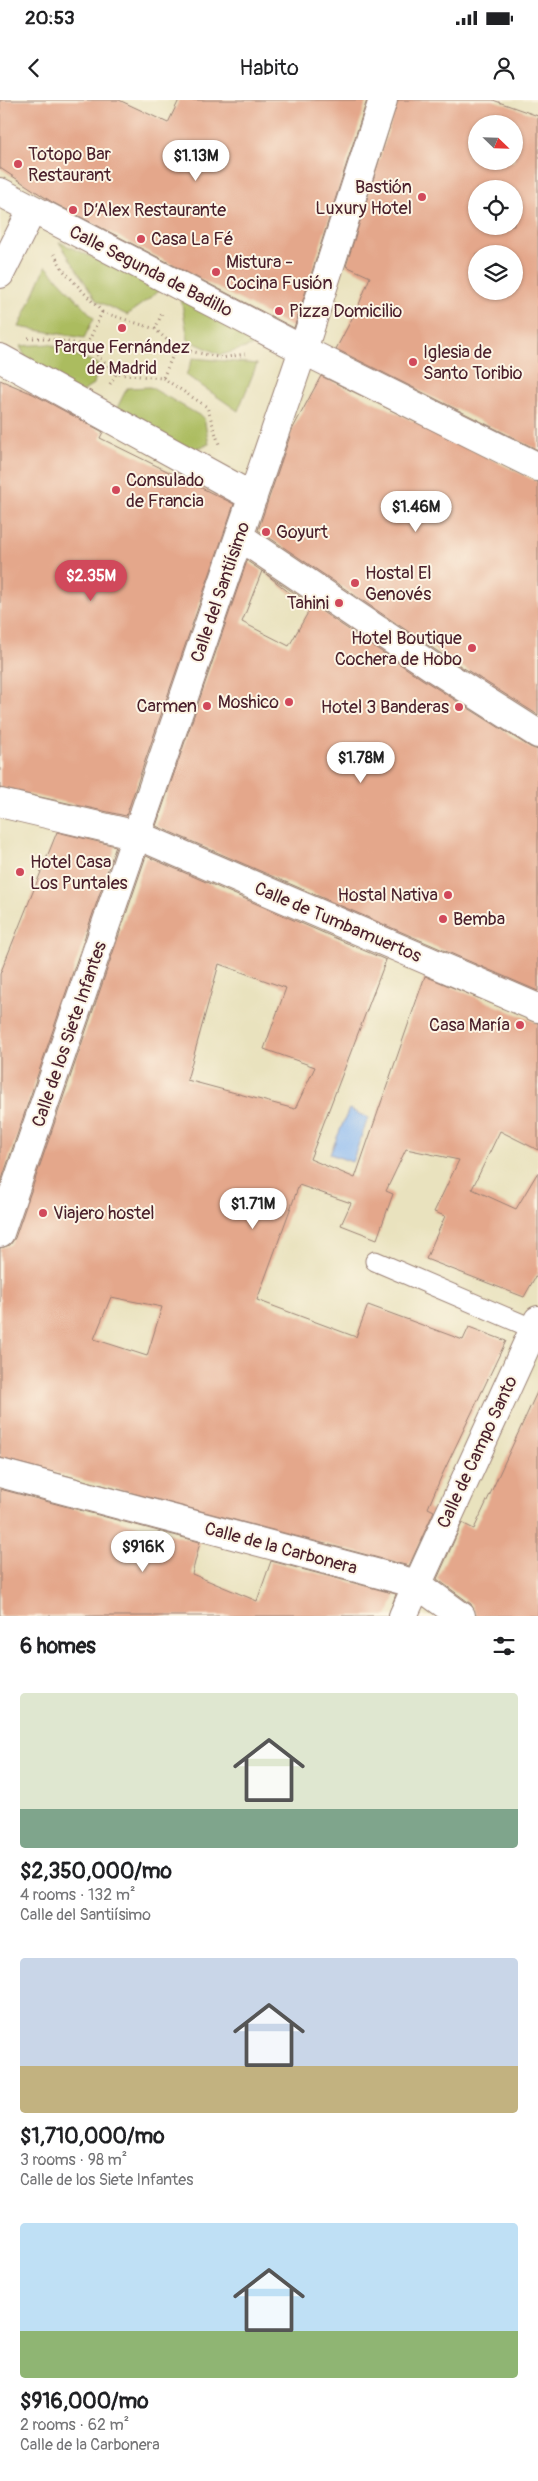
<!DOCTYPE html>
<html lang="en">
<head>
<meta charset="utf-8">
<style>
  body { margin:0; font-family:Pangolin,sans-serif; background:#f2f2f2; color:#202124; height:100vh; display:flex; flex-direction:column; font-size:19px; white-space:nowrap }
  * { box-sizing:border-box; margin:0 }
  p { font-size:16px; color:#757577 }
  .icon { flex:none; width:28px; height:28px; fill:none; stroke:currentColor; stroke-width:2; stroke-linecap:round; stroke-linejoin:round }
  .map { position:relative; height:1516px; overflow:hidden }
  .side { display:flex; flex-direction:column; background:#fff; flex:1 }
  .side>* { flex:none }
  .needle { width:32px; rotate:113deg }
  .tools { position:absolute; left:468px; top:15px; display:grid; gap:10px }
  .tools a { display:grid; place-items:center; width:55px; height:55px; border-radius:50%; background:#fff; box-shadow:0 1px 4px #0004; font-size:25px }
  .price { position:absolute; translate:-50% -42px; padding:0 11px; border-radius:18px; background:#fff; color:#222; font-size:16px; line-height:32px; filter:drop-shadow(0 1px 2px #0008) }
  .price::after { content:''; position:absolute; left:50%; top:30px; width:15px; height:11px; margin-left:-8px; background:inherit; clip-path:polygon(0 0,100% 0,50% 100%) }
  .price.active { background:#d1495b; color:#fff }
  ul { padding:0; list-style:none }
  li { display:grid; align-content:center; gap:10px; height:265px; padding:0 20px }
  li span { display:grid; place-items:center; height:155px; border-radius:5px; color:#555 }
  li>.icon { margin-inline-start:auto }
  span .icon { width:90px; height:90px; fill:#fffc; stroke-width:1 }
  li b { font-size:21px }
  h2 { display:flex; justify-content:space-between; align-items:center; height:60px; padding:0 20px; font-size:21px }
  .status { display:flex; justify-content:space-between; align-items:center; height:35px; padding:0 25px; background:#fff; direction:ltr }
  .status svg { height:14px; fill:currentColor }
  header { display:flex; justify-content:space-between; align-items:center; height:65px; padding:0 20px; background:#fff; font-size:22px; font-weight:600 }
  .map>svg:first-child { display:block }
  .green { fill:#abbc5f; stroke:#7a6e45 }
  .water { fill:#87b8f3; stroke:#686c8f }
  .building { fill:#e4a78b; fill-rule:evenodd }
  .lines { fill:none; stroke-linecap:round; stroke-linejoin:round }
  .service-casing { stroke:#9a8074; stroke-width:21 }
  .minor-casing { stroke:#9a8074; stroke-width:30 }
  .path { stroke:#9a8074; stroke-width:3; stroke-dasharray:1 4; stroke-linecap:butt }
  .service { stroke:#fff; stroke-width:19 }
  .minor { stroke:#fff; stroke-width:28 }
  .poi-dot { fill:#d1495b; stroke:#fcf5e5; stroke-width:2 }
  .labels { text-anchor:middle; stroke-width:4; stroke-linejoin:round; paint-order:stroke }
  .poi-label { font-size:18px; fill:#4a1f2b; stroke:#fcf5e5; text-anchor:start }
  .street-label { font-size:18px; fill:#4a1f2b; stroke:#fcf5e5 }
</style>
</head>
<body>
<div class="status"><b>20:53</b><svg viewBox="0 0 49 12"><path d="M0 12V9h3v3zM5 12V6h3v6zM10 12V3h3v9zM15 12V0h3v12zM26 1h20v11H26zM47 4h2v5h-2z"/></svg></div>
<header><svg class="icon" aria-label="back" viewBox="0 0 24 24"><path d="M15 5l-7 7 7 7"/></svg>Habito<svg class="icon" aria-label="person" viewBox="0 0 24 24"><circle cx="12" cy="8" r="4"/><path d="M4 21q1-7 8-7t8 7"/></svg></header>
<div class="map">
<svg width="538" height="1516" viewBox="0 0 538 1516">
  <rect width="100%" height="100%" fill="#fcf5e5"/>
  <filter id="ink" filterUnits="userSpaceOnUse"><feTurbulence type="fractalNoise" baseFrequency=".02" numOctaves="2"/><feDisplacementMap in="SourceGraphic" scale="10" xChannelSelector="R" yChannelSelector="G"/><feConvolveMatrix kernelMatrix="1 2 1 2 8 2 1 2 1" color-interpolation-filters="sRGB"/></filter>
  <filter id="wash" filterUnits="userSpaceOnUse"><feTurbulence type="fractalNoise" baseFrequency=".0096" numOctaves="4" result="noise"/><feDisplacementMap in="SourceGraphic" scale="20" xChannelSelector="R" yChannelSelector="G"/><feGaussianBlur stdDeviation="1.12" result="paint"/><feColorMatrix in="noise" values="0 0 0 0 0 0 0 0 0 0 0 0 0 0 0 0 0 1.4 0 .05"/><feComposite in="paint" operator="in"/></filter>
  <g filter="url(#wash)">
    <rect width="100%" height="100%" fill="#e9e2be"/>
    <path class="green" d="M59,142L162,189L127,215L97,201Z
      M46,166L94,218L84,238L19,227Z
      M181,198L265,242L221,255L188,240Z
      M49,244L98,264L94,284L81,293L30,268L20,246Z
      M193,258L257,264L238,311L186,275Z
      M150,287L204,318L209,344L189,351L116,310L127,288Z"/>
    <path class="water" d="M349,1009L368,1018L352,1062L330,1054Z"/>
    <g id="blocks">
      <path class="building" d="M0,0H119L168,23L179,0H367L294,228L52,102L0,68Z
        M398,0H493L538,16V350L336,249L358,207L370,177L346,166ZM476,24H514V61H476ZM476,89H514V126H476ZM476,154H514V191H476Z
        M321,276L538,382V615L440,553L258,430L292,330Z
        M0,280L33,294L103,332L100,338L234,404L126,716L0,688Z
        M247,461L422,579L530,647L538,650V891L156,726ZM262,471L310,509L289,546L242,522Z
        M57,732L116,746L0,1085V874Z
        M146,756L386,860L310,1059L355,1078L425,876L538,923V1050L500,1031L472,1089L516,1109L538,1072V1172L524,1197L426,1159L445,1116L434,1112L459,1060L406,1049L386,1091L393,1094L377,1139L341,1125L351,1103L299,1085L257,1200L356,1237L368,1205L463,1240L469,1227L506,1241L442,1375L428,1408L434,1411L409,1466L0,1358V1148L10,1145L15,1138ZM219,864L286,888L264,949L315,967L295,1009L187,980ZM111,1197L162,1207L147,1256L94,1239Z
        M538,1290V1516H476L471,1504L437,1479L462,1423L474,1429Z
        M0,1389L200,1442L192,1474L257,1501L271,1461L396,1494L388,1516H0Z"/>
    </g>
  </g>
  <g filter="url(#ink)">
    <use href="#blocks" fill-opacity="0" stroke="#9a8074" stroke-width="1"/>
    <g class="lines">
      <defs>
        <path id="service" d="M375,1161L534,1229"/>
        <path id="minor" d="M0,92L303,250L538,367
          M0,174L32,110
          M0,258L253,397
          M240,437L431,566L538,634
          M0,703L137,735L538,908
          M0,1133L303,250L383,0
          M0,1373L417,1484L461,1516
          M403,1516L538,1220"/>
      </defs>
      <use href="#service" class="service-casing"/>
      <use href="#minor" class="minor-casing"/>
      <path class="path" d="M54,154L63,170L102,212
        M102,212L155,229L176,248L163,278L116,274L87,245Z
        M155,229L163,211
        M28,238H43L87,245
        M176,248L222,258L245,254
        M163,278L207,307L219,344
        M110,284L116,274"/>
      <use href="#service" class="service"/>
      <use href="#minor" class="minor"/>
    </g>
  </g>
  <g class="poi-dot">
    <circle cx="18" cy="64" r="5"/>
    <circle cx="422" cy="97" r="5"/>
    <circle cx="73" cy="110" r="5"/>
    <circle cx="141" cy="139" r="5"/>
    <circle cx="216" cy="172" r="5"/>
    <circle cx="279" cy="211" r="5"/>
    <circle cx="122" cy="228" r="5"/>
    <circle cx="413" cy="262" r="5"/>
    <circle cx="116" cy="390" r="5"/>
    <circle cx="266" cy="432" r="5"/>
    <circle cx="355" cy="483" r="5"/>
    <circle cx="339" cy="503" r="5"/>
    <circle cx="472" cy="548" r="5"/>
    <circle cx="289" cy="602" r="5"/>
    <circle cx="207" cy="606" r="5"/>
    <circle cx="459" cy="607" r="5"/>
    <circle cx="20" cy="772" r="5"/>
    <circle cx="448" cy="795" r="5"/>
    <circle cx="443" cy="819" r="5"/>
    <circle cx="520" cy="925" r="5"/>
    <circle cx="43" cy="1113" r="5"/>
  </g>
  <g class="labels">
    <g class="poi-label">
      <text x="28" y="60">Totopo Bar<tspan x="28" dy="21">Restaurant</tspan></text>
      <text x="412" y="93" text-anchor="end">Bastión<tspan x="412" dy="21">Luxury Hotel</tspan></text>
      <text x="83" y="116">D’Alex Restaurante</text>
      <text x="151" y="145">Casa La Fé</text>
      <text x="226" y="168">Mistura -<tspan x="226" dy="21">Cocina Fusión</tspan></text>
      <text x="289" y="217">Pizza Domicilio</text>
      <text x="122" y="253" text-anchor="middle">Parque Fernández<tspan x="122" dy="21">de Madrid</tspan></text>
      <text x="423" y="258">Iglesia de<tspan x="423" dy="21">Santo Toribio</tspan></text>
      <text x="126" y="386">Consulado<tspan x="126" dy="21">de Francia</tspan></text>
      <text x="276" y="438">Goyurt</text>
      <text x="365" y="479">Hostal El<tspan x="365" dy="21">Genovés</tspan></text>
      <text x="329" y="509" text-anchor="end">Tahini</text>
      <text x="462" y="544" text-anchor="end">Hotel Boutique<tspan x="462" dy="21">Cochera de Hobo</tspan></text>
      <text x="279" y="608" text-anchor="end">Moshico</text>
      <text x="197" y="612" text-anchor="end">Carmen</text>
      <text x="449" y="613" text-anchor="end">Hotel 3 Banderas</text>
      <text x="30" y="768">Hotel Casa<tspan x="30" dy="21">Los Puntales</tspan></text>
      <text x="438" y="801" text-anchor="end">Hostal Nativa</text>
      <text x="453" y="825">Bemba</text>
      <text x="510" y="931" text-anchor="end">Casa María</text>
      <text x="53" y="1119">Viajero hostel</text>
    </g>
    <g class="street-label">
      <text transform="translate(151 171) rotate(27)" y="6">Calle Segunda de Badillo</text>
      <text transform="translate(220 492) rotate(-71)" y="6">Calle del Santiísimo</text>
      <text transform="translate(338 822) rotate(23)" y="6">Calle de Tumbamuertos</text>
      <text transform="translate(69 934) rotate(-71)" y="6">Calle de los Siete Infantes</text>
      <text transform="translate(477 1352) rotate(-65)" y="6">Calle de Campo Santo</text>
      <text transform="translate(281 1448) rotate(15)" y="6">Calle de la Carbonera</text>
    </g>
  </g>
</svg>
<div class="tools">
<a><svg class="needle" viewBox="-14 -14 28 28"><path d="M0-13l5 13h-10z" fill="#e53935"/><path d="M0 13l5-13h-10z" fill="#757577"/></svg></a>
<a><svg class="icon" aria-label="locate" viewBox="0 0 24 24"><circle cx="12" cy="12" r="6"/><path d="M12 2v4M12 18v4M2 12h4M18 12h4"/></svg></a>
<a><svg class="icon" aria-label="layers" viewBox="0 0 24 24"><path d="M12 4l9 5-9 5-9-5zM3 14l9 5 9-5"/></svg></a>
</div>
<b class="price" style="left:196px;top:82px">$1.13M</b>
<b class="price" style="left:416px;top:433px">$1.46M</b>
<b class="price active" style="left:91px;top:502px">$2.35M</b>
<b class="price" style="left:361px;top:684px">$1.78M</b>
<b class="price" style="left:253px;top:1130px">$1.71M</b>
<b class="price" style="left:143px;top:1473px">$916K</b>
</div>
<section class="side">
<h2>6 homes<svg class="icon" aria-label="filters" viewBox="0 0 24 24"><path d="M4 7h16M4 17h16"/><circle cx="9" cy="7" r="2"/><circle cx="15" cy="17" r="2"/></svg></h2>
<ul>
<li><span style="background:linear-gradient(#dfe7d0 75%,#7fa58c 0)"><svg class="icon" aria-label="home" viewBox="0 0 24 24"><path d="M3 11l9-7 9 7M6 9v11h12V9"/></svg></span><div><b>$2,350,000/mo</b><p>4 rooms · 132 m²</p><p>Calle del Santiísimo</p></div></li>
<li><span style="background:linear-gradient(#c9d6e8 70%,#c2b280 0)"><svg class="icon" aria-label="home" viewBox="0 0 24 24"><path d="M3 11l9-7 9 7M6 9v11h12V9"/></svg></span><div><b>$1,710,000/mo</b><p>3 rooms · 98 m²</p><p>Calle de los Siete Infantes</p></div></li>
<li><span style="background:linear-gradient(#bfe0f5 70%,#8fb573 0)"><svg class="icon" aria-label="home" viewBox="0 0 24 24"><path d="M3 11l9-7 9 7M6 9v11h12V9"/></svg></span><div><b>$916,000/mo</b><p>2 rooms · 62 m²</p><p>Calle de la Carbonera</p></div></li>
</ul>
</section>
</body>
</html>
